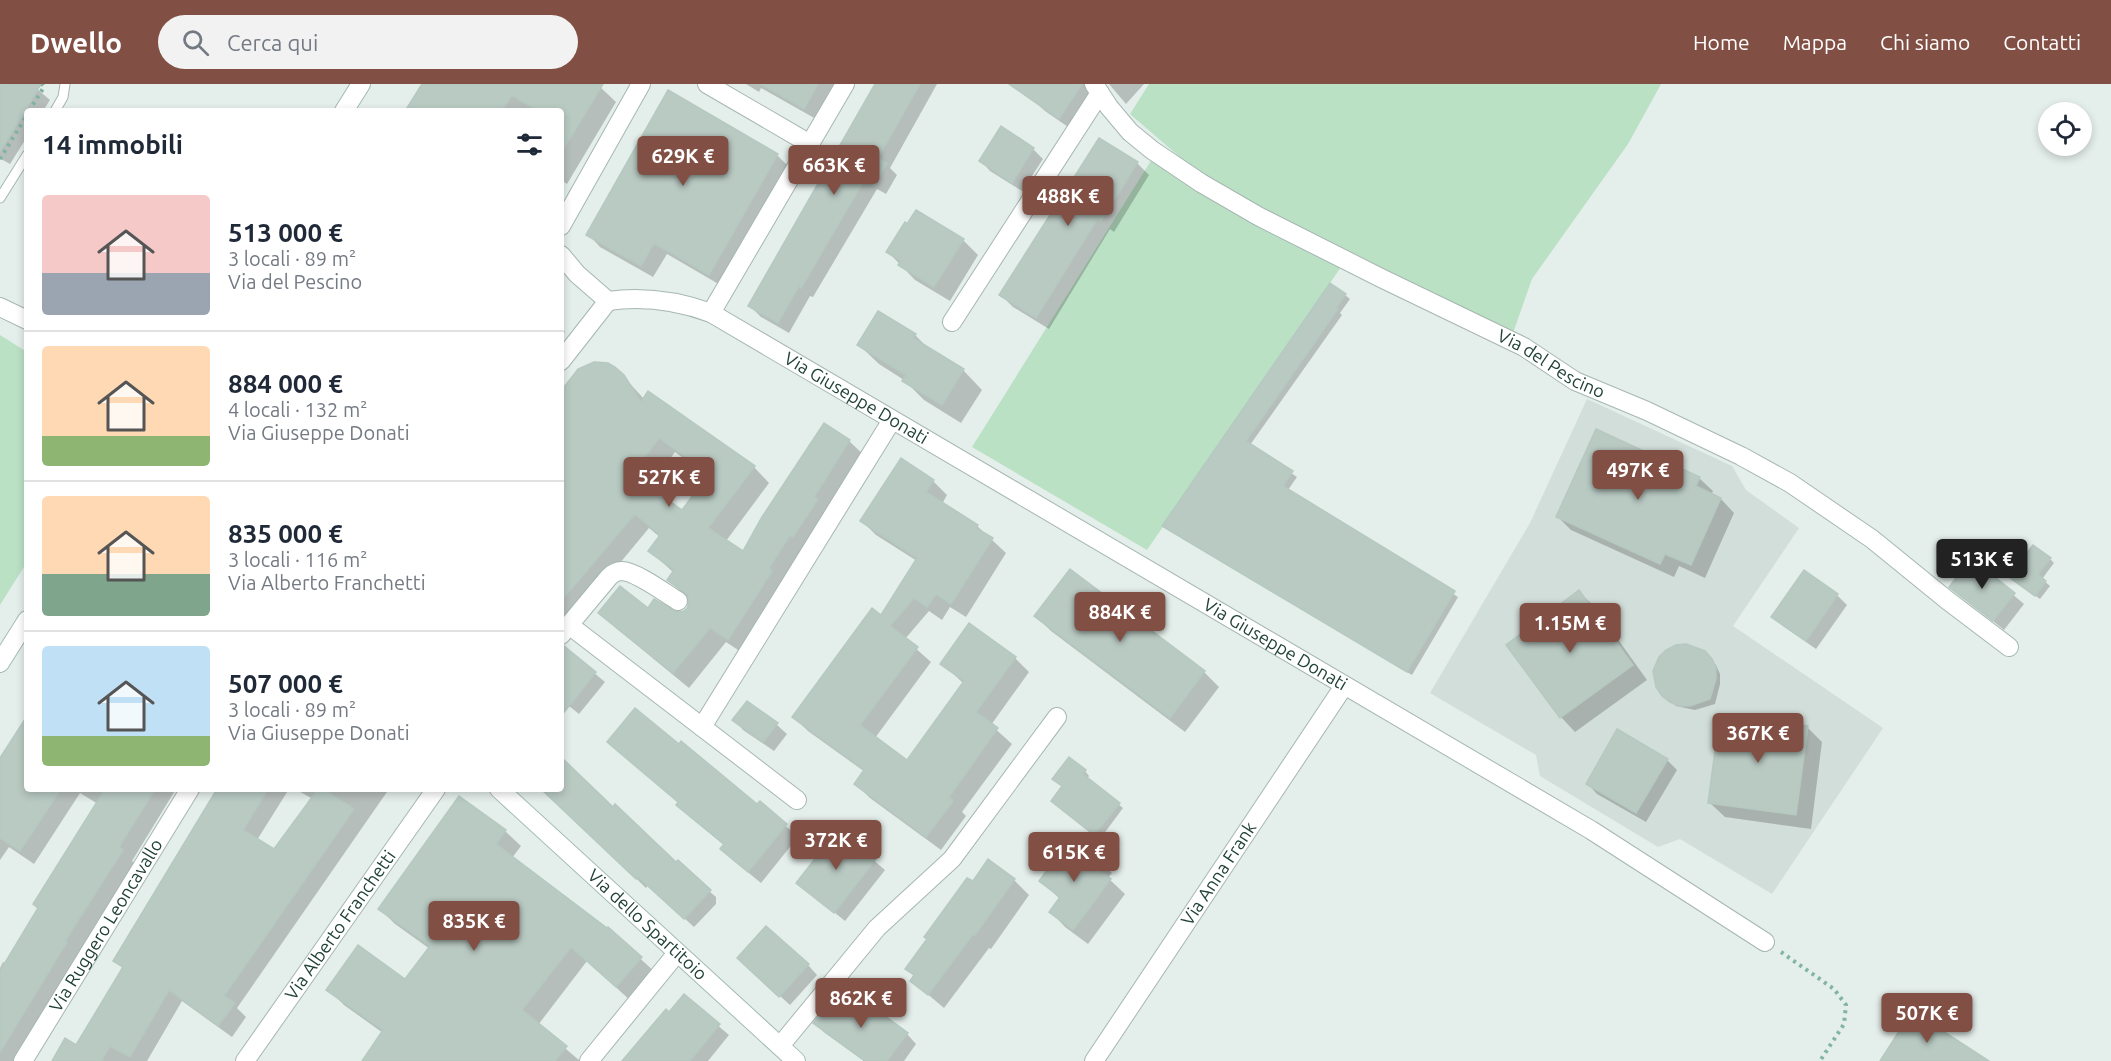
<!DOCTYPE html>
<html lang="it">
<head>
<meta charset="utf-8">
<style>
  body { margin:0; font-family:Ubuntu,sans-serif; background:#f2f2f3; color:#1f2937; height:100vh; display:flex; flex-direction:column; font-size:22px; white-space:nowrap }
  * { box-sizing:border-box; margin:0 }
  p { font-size:20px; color:#747a83 }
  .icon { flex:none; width:33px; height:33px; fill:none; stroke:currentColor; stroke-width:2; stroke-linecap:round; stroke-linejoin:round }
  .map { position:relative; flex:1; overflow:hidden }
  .details { position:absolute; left:24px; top:24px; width:540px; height:684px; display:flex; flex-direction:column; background:#fff; border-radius:6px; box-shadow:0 3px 9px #0003 }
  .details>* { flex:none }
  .fabs { position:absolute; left:2038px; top:18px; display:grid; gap:12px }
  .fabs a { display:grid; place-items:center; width:54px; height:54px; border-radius:50%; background:#fff; box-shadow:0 3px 9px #0003; font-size:30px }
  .price { position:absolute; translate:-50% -51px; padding:0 14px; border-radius:6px; background:#824f44; color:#fff; font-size:20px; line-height:39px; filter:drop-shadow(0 2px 3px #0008) }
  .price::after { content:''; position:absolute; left:50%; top:36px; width:18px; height:14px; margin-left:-9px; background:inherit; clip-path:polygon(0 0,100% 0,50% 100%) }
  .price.current { background:#222; color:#fff }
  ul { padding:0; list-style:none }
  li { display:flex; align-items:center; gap:18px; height:150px; padding:0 18px }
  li+li { border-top:2px solid #e0e1e3 }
  li span { display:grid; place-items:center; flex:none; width:168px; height:120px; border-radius:6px; color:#555 }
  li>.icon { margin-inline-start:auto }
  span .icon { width:72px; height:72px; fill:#fffc; stroke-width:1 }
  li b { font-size:26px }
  h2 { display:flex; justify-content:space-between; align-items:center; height:72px; padding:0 18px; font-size:26px }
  header { display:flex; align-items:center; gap:36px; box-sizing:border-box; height:84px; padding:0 30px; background:#824f44; color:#fff }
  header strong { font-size:28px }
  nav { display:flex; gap:33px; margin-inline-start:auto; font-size:21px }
  .search { width:420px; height:54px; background:#f2f2f3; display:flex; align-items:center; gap:15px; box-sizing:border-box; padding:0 21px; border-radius:33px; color:#747a83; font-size:22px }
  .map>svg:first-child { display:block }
  .built { fill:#d2ded9 }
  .green { fill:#bbe1c5 }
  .shadow { fill:#0003; fill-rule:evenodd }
  .building { fill:#b9cac3; stroke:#b5c9c1; stroke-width:1.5; fill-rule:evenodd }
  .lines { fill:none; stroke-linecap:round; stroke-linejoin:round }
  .service-casing { stroke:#a6b7b1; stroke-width:11 }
  .minor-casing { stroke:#a6b7b1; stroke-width:20 }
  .secondary-casing { stroke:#a1bbb2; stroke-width:20 }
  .path { stroke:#82b4a4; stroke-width:4; stroke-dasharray:3 4.5; stroke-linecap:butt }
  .service { stroke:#fff; stroke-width:9 }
  .minor { stroke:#fff; stroke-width:18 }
  .secondary { stroke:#fff; stroke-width:18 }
  .labels { text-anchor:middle; stroke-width:6; stroke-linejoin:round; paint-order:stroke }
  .street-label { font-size:18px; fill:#214239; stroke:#f5faf8 }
</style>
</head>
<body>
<header>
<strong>Dwello</strong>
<div class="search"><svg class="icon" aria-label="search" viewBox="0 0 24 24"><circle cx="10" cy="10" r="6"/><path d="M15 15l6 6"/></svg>Cerca qui</div>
<nav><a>Home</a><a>Mappa</a><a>Chi siamo</a><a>Contatti</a></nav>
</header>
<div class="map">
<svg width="2111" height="977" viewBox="0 0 2111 977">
  <rect width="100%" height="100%" fill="#e4eeea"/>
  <path class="built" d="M1587,315L1732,382L1746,406L1799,444L1733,542L1883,644L1772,810L1680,755L1658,763L1540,692L1536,671L1430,609L1530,439Z"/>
  <path class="green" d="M1149,0H1661L1628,60L1532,195L1513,249L1457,224L1267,128L1197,88L1130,30Z
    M1152,75L1195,105L1241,133L1341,183L1147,466L972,363Z
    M0,251L27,268V478L0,521Z"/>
  <path class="shadow" d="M0,0H31L50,16L43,27H27V53L10,80L1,75L0,76Z
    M423,0H597L616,18L567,100L561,96V27H407Z
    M746,0H836L816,35L761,4L759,8Z
    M878,0H937L890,84L897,91L886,110L877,105L813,213L810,212L789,249L761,233L750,222Z
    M1016,0H1100L1071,45L1045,27Z
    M1109,0H1144L1126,20Z
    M1033,65L1043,75L1022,107L990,87L981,77Z
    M777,71L789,83L722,202L667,170L653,193L600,163L588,150Z
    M1137,79L1149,91L1114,148L1110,145L1049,245L1013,223L1001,211Z
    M963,156L978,171L950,217L915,196L888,168Z
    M1345,211L1350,215L1340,229L1342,231L1250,361L1297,393L1288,406L1458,513L1412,591L1169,446Z
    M561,244L565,248L561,254Z
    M915,251L931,267L963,286L982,306L961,339L924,316L904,296L879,280L859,261Z
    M623,292L644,315L754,383L769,399L726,457L743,469L849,357L865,372L744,570L726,558L689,604L616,544L600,529L648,526L685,528L691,518L669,496L674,489L650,467L661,454L649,444L561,550V310ZM675,368L709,393L683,428L649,404Z
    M1699,394L1713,407L1711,411L1721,415L1734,429L1705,494L1679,482L1674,493L1571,446L1558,433Z
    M933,397L947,411L942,420L977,442L1006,469L966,533L950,523L942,536L929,527L905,555L931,578L875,654L908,678L964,600L942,579L1015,574L1029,588L991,641L1012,660L962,728L966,732L941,766L870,714L856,700L865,688L808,647L794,633L881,533L917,477L876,451L862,437Z
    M2050,475L2054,479L2042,495L2050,502L2040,515L2016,498Z
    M1972,476L2024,520L2004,546L1951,503Z
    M1579,508L1594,522L1647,596L1575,648L1561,633Z
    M1837,511L1847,521L1816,565L1783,542L1773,532Z
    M1036,532L1204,588L1219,603L1185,648L1051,547Z
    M569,568L605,598L579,630L569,622L561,630V578Z
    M1709,573L1716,581L1720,590V600L1715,620L1695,626L1676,622L1669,616Z
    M747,619L777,641L787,650L774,667L743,646L734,636Z
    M27,635V705H176L132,777L136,780L17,977H0V884L3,878L6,880L39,825L98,720L80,709L34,780L9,763L0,776V684Z
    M1807,643L1822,658L1811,745L1725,733L1710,719Z
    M609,658L757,722L760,719L798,753L761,799L734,777L722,765L725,762L690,733L678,721L679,719Z
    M561,675L613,725L716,813V820L694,843L648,801L646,804L544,705H561Z
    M1667,676L1677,686L1646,738L1597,710L1588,700Z
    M1085,687L1089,692L1087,695L1123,724L1100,755L1057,721L1063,703L1054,695Z
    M218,705H289L257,756L275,767L311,714L295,705H389L237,924L246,933L232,953L182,917L147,977H53L77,963L124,885L115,876Z
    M505,747L521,762L512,774L608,845L657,890L632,918L587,877L538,941L580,977H364L383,949L344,921L328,905L405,897L430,865L395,840L380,825Z
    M839,747L885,786L845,837L798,799Z
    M1097,774L1112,789L1108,794L1125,810L1088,860L1065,843L1051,828L1060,815L1041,797Z
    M989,778L1014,796L1029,811L991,865L989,864L944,924L912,897L915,893L907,885Z
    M808,881L817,891L790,921L749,884Z
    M684,913L729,951L708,977H623Z
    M862,926L907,950L916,960L904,977H864L825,949L815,939Z"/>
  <path class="building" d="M0,0H41L0,67Z
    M422,0H603L561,69V27H538L512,11L502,27H405Z
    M761,0H818L804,25Z
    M875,0H920L878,74L887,79L875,101L865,95L801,204L799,202L778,239L748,222Z
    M1009,0H1082L1059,35Z
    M668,6L778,70L709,191L654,159L641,182L586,151Z
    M1001,42L1034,64L1012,99L979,77Z
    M1099,54L1138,78L1101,137L1098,134L1036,234L999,211Z
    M916,126L964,155L934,203L898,181L901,177L886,168L905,138L907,140Z
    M1330,199L1346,210L1336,224L1338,225L1246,357L1293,387L1283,402L1455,507L1407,588L1162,442Z
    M878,227L916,250L913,254L964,285L942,321L902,297L906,291L857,261Z
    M594,278L608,279L615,283L624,291L641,318L648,307L755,382L708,444L743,467L762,433L824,339L850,356L814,413L818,415L793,453L790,451L769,484L772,487L728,556L710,544L673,589L598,529L620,502L648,524L654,515L677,528L684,527L688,523V511L667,496L674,486L648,467L660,451L635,430L561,517V307L578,285ZM659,354L709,390L682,426L632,390Z
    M1596,345L1700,393L1696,402L1721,414L1691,481L1665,470L1660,480L1556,433Z
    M901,374L934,396L926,408L978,441L976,444L993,454L951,520L936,510L927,523L914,514L890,542L918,563L860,641L907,676L964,597L940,580L969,539L1016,573L976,628L998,644L949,713L953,717L926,753L854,700L864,686L792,633L872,524L881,531L917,474L860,437Z
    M2033,461L2051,474L2038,490L2046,497L2035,512L2009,493Z
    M1971,474L2015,509L1993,537L1949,503Z
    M1070,485L1205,587L1170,634L1034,532Z
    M1804,486L1838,510L1806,557L1771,533Z
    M1579,506L1633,581L1560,634L1506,561Z
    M1686,560L1705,567L1712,575L1716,584V595L1710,615L1690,622H1679L1670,618L1662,612L1656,603L1653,587L1659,573L1666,566L1676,561Z
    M561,562H564L596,588L561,632Z
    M747,617L778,639L763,658L732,636Z
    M635,624L679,660L681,657L757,720L760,717L787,740L748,788L720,765L724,760L676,721L678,718L607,658Z
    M1720,630L1808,642L1796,731L1708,719Z
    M27,632V705H61L20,767L0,754V674Z
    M1617,645L1668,675L1636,729L1586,700Z
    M561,673L613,723L615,720L676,778L678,776L711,806L684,835L638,793L636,795L541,705H561Z
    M1069,673L1086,686L1083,690L1120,719L1094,751L1051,717L1062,702L1052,695Z
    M105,705H155L119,763L123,766L65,857L67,858L0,968V887L38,824L33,820Z
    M217,705H268L243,746L274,765L318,705H323L354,725L224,912L235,919L218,942L169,906L130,973L110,962L102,976L103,977H52L65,954L76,961L123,883L113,877Z
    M459,712L506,746L496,760L607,844L608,843L642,873L616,903L571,863L522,926L567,962L555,977H362L383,946L326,906L358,861L405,895L430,862L378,825Z
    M838,745L876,775L834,829L796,799Z
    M1071,753L1098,773L1092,781L1111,795L1073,846L1049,828L1060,813L1039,797Z
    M988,775L1015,795L975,851L973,850L928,911L910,897L914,891L905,885L927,855L924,853L967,794L973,797Z
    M766,842L809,880L779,913L737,874Z
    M839,907L862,924L866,918L908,949L887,977H865L813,939Z
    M684,910L720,940L690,977H622L666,925L669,928Z
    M1912,927L1932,940L1989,977H1880Z"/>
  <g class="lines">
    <defs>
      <path id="service" d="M55,27L63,13L65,0
        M0,114L27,71"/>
      <g id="minor">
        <path d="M707,0L810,60"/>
        <path id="s1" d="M1094,0L1109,23L1130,48L1152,66L1201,99L1258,132L1381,194L1524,263L1575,297L1647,327L1741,372L1790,399L1872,455L1947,516L2009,563"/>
        <path d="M561,142L641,0"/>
        <path id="s2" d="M561,171L577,190L608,217C644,212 678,217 711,229L1591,746L1765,858"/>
        <path d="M0,223L27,236"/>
        <path d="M711,229L845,0"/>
        <path d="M952,238L1100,9"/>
        <path d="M561,277L608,217"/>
        <path d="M569,541L609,493C613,489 617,487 622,487C637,488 665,509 678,517"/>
        <path d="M561,551L569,541L702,643L892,336"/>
        <path d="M702,643L797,716"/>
        <path d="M780,962L877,844L952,775L1057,633"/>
        <path id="s3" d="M23,977L190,705"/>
        <path id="s4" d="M245,977L436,705"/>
        <path d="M589,977L677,869"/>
        <path id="s5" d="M1094,977L1344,602"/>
      </g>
      <g id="secondary">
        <path d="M344,27L361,0"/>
        <path d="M0,579L27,536"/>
        <path id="s6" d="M499,705L796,977"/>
      </g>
    </defs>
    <use href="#service" class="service-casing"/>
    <use href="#minor" class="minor-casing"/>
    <use href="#secondary" class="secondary-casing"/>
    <path class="path" d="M29,27L44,3L42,0
      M0,75L27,31
      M1781,868L1834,905L1846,921L1844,940L1820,977"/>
    <use href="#service" class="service"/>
    <use href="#minor" class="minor"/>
    <use href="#secondary" class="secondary"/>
  </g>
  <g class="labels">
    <g class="street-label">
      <text dy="6" stroke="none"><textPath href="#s1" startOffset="542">Via del Pescino</textPath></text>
      <text dy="6" stroke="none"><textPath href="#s2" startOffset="339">Via Giuseppe Donati</textPath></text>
      <text dy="6" stroke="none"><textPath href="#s2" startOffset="825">Via Giuseppe Donati</textPath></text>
      <text dy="6" stroke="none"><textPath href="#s5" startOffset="225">Via Anna Frank</textPath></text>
      <text dy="6" stroke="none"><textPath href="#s3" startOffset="159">Via Ruggero Leoncavallo</textPath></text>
      <text dy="6" stroke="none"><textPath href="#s4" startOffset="166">Via Alberto Franchetti</textPath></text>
      <text dy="6" stroke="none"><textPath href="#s6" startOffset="201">Via dello Spartitoio</textPath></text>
    </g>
  </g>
</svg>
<div class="fabs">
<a><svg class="icon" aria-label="locate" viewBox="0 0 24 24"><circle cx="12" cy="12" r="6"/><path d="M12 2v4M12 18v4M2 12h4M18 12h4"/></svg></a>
</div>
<b class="price" style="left:683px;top:103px">629K €</b>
<b class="price" style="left:834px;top:112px">663K €</b>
<b class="price" style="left:1068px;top:143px">488K €</b>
<b class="price" style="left:1638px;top:417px">497K €</b>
<b class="price" style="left:669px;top:424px">527K €</b>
<b class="price current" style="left:1982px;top:506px">513K €</b>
<b class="price" style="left:1120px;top:559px">884K €</b>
<b class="price" style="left:1570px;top:570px">1.15M €</b>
<b class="price" style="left:1758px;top:680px">367K €</b>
<b class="price" style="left:836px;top:787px">372K €</b>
<b class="price" style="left:1074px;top:799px">615K €</b>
<b class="price" style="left:474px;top:868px">835K €</b>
<b class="price" style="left:861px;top:945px">862K €</b>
<b class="price" style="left:1927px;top:960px">507K €</b>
<section class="details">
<h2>14 immobili<svg class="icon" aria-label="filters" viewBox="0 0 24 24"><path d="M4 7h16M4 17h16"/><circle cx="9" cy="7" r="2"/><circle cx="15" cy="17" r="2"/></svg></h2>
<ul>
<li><span style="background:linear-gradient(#f6c9c9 65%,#9aa5b1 0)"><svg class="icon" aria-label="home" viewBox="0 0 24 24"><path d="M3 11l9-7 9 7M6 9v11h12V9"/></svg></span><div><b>513 000 €</b><p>3 locali · 89 m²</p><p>Via del Pescino</p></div></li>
<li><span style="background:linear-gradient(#ffd9b3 75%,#8fb573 0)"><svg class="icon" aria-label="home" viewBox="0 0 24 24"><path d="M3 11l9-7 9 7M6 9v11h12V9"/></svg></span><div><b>884 000 €</b><p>4 locali · 132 m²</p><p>Via Giuseppe Donati</p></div></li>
<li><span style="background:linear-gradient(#ffd9b3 65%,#7fa58c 0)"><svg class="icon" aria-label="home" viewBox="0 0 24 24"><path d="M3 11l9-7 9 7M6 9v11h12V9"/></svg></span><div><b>835 000 €</b><p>3 locali · 116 m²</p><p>Via Alberto Franchetti</p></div></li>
<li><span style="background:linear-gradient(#bfe0f5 75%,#8fb573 0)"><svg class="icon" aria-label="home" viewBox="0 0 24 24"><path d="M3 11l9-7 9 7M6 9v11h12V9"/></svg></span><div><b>507 000 €</b><p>3 locali · 89 m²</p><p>Via Giuseppe Donati</p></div></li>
</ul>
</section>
</div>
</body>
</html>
